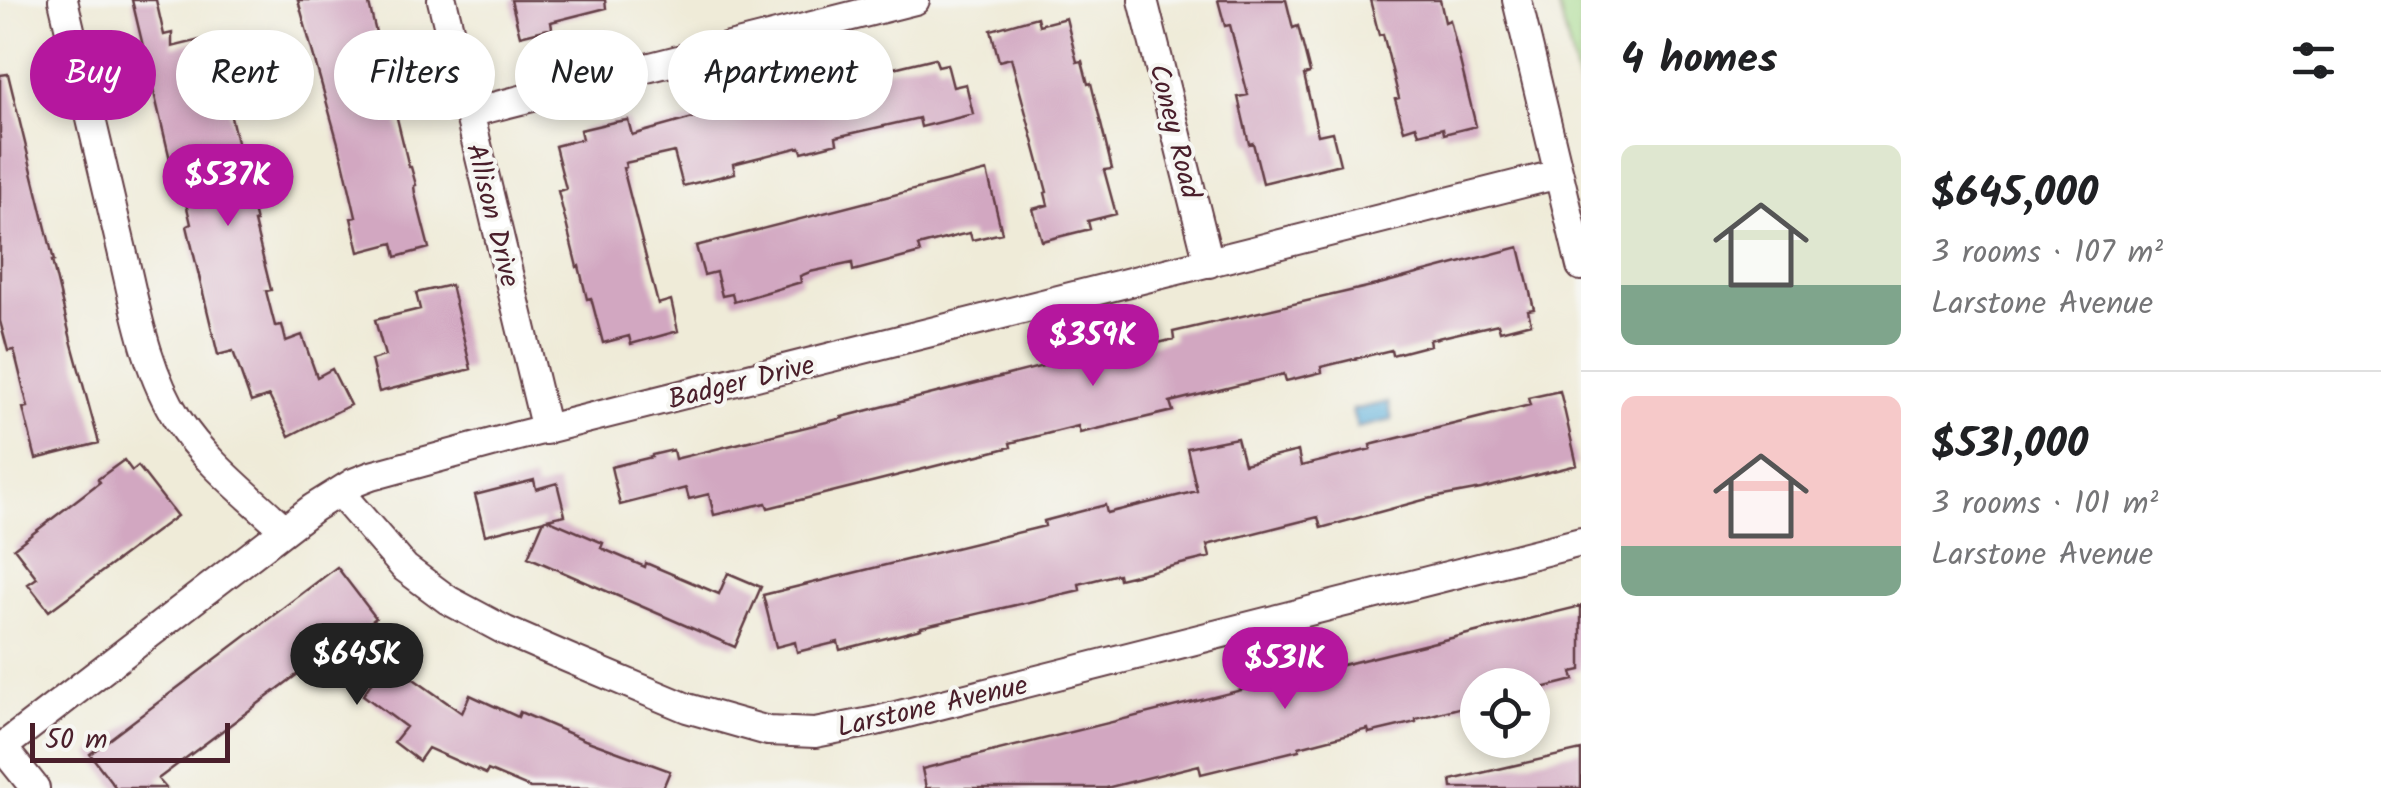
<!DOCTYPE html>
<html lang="en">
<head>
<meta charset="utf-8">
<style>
  body { margin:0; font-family:Kalam,sans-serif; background:#f2f2f2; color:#202124; height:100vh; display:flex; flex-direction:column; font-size:38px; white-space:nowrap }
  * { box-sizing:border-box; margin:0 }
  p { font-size:32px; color:#757577 }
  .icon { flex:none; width:55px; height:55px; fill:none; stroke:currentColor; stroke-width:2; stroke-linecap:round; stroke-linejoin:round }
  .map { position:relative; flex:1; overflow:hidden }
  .drawer { display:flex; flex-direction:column; background:#fff; width:800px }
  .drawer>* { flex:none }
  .guide { position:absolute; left:30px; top:30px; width:950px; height:90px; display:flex; gap:20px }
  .tools { position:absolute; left:1460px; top:668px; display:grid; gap:20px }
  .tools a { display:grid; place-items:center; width:90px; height:90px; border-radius:50%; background:#fff; box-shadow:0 5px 15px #0003; font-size:50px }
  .scale { position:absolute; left:30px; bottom:25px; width:200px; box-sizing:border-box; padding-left:10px; border:5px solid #4a1f2b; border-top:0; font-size:28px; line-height:35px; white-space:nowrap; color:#4a1f2b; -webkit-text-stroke:8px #f6f6f2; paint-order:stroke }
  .price { position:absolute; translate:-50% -85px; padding:0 22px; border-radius:35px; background:#b5179e; color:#fff; font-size:32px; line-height:65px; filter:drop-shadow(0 2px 5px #0008) }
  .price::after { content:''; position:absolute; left:50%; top:60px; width:30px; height:22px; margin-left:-15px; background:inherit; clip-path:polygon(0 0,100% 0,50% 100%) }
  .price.selected { background:#222; color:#fff }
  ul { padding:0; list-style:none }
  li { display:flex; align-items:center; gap:30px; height:250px; padding:0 40px }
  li+li { border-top:2px solid #e0e0e0 }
  li span { display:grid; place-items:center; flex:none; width:280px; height:200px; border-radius:15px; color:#555 }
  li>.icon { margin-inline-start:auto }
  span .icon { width:120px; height:120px; fill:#fffc; stroke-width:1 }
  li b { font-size:42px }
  h2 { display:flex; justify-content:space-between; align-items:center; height:120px; padding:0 40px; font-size:42px }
  .chip { padding:0 35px; border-radius:45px; background:#fff; box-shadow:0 5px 15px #0003; font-size:35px; line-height:90px }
  .chip.selected { background:#b5179e; color:#fff }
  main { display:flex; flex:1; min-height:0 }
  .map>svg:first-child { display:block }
  .green { fill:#a3d989; stroke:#767c5a; stroke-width:2.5 }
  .water { fill:#5fb1db; stroke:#546883; stroke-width:2.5 }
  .building { fill:#d2a7c1 }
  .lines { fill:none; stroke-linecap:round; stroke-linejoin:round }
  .street-casing { stroke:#633e45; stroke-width:32 }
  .street { stroke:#fff; stroke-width:28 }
  .labels { text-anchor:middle; stroke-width:8; stroke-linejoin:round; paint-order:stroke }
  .street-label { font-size:28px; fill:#4a1f2b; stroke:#f6f6f2 }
</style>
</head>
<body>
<main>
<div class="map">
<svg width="1581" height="788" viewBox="0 0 1581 788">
  <rect width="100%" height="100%" fill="#f6f6f2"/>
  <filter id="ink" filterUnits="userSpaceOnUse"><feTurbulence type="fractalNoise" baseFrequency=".01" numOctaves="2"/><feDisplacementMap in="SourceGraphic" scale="20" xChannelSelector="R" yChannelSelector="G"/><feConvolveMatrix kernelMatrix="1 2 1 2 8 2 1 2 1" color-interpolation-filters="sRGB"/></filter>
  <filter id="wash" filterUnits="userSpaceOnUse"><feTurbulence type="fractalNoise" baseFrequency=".0048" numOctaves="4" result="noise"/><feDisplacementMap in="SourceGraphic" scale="40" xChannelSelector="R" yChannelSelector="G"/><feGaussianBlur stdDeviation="2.25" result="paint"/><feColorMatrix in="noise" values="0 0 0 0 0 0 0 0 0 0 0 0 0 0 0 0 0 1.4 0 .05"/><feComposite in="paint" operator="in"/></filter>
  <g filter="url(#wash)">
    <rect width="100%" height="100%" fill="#efebd8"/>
    <path class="green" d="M1557,0H1581V94Z"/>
    <path class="water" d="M1388,402L1392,420L1357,428L1352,410Z"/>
    <g id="blocks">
      <path class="building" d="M132,0H156L164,35L172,33V47L212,37L256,222H254L271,290L266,291L275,326L282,325L286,341L302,335L317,377L332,369L350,405L289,436L269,396L251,402L233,351L218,355L187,226L191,224L178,170L173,172Z
        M298,0H368L409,167H411L416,185L414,186L415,194L429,248L396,257L393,243L359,252L351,218L356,217L343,161Z
        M511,0H605L606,8L551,22L552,28L520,36Z
        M1218,0H1286L1293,28L1298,26L1310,73L1304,75L1318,135L1332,132L1340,164L1263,183L1253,143L1249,144L1238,97L1248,95L1230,25L1225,26Z
        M1370,0H1440L1445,22L1450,20L1476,126L1444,134L1443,128L1419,134L1416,126L1404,130L1395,99L1399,98L1383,34L1379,35Z
        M1037,17L1039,25L1066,18L1077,62L1082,61L1088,84L1091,83L1112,169L1104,170L1116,214L1088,221L1090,229L1042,241L1033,209L1048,205L1045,193L1047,192L1011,58L999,61L991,30Z
        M935,58L938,66L947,64L953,87L966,84L973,114L921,127L919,118L836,137L837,143L802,152L800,147L733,164L735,173L683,186L674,152L625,163L626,167L623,168L658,304L671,300L678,331L631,344L629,336L603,343L591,298L587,299L579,266L577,267L558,191L566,189L555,146L582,139L580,130L614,122L628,120L632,135L725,109L781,95L782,98L845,83L844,80Z
        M8,74L54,261H52L72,344L99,443L36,459L23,408L28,407L14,350L8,351L0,321V75Z
        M987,171L1002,233L972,240L970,233L960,235L918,246L920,253L853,271L852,263L810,272L800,276L801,282L734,302L732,294L722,296L716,272L704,275L696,246Z
        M1519,247L1534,309L1528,310L1531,323L1500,331L1498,324L1429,340L1430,345L1392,355L1391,350L1321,367L1322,372L1286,381L1284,374L1170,402L1173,411L1080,433L1078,426L1010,443L1011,447L768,508L766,503L714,515L709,494L689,499L686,488L620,505L611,467L652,457V455L673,450L675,459L843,418L842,417L1134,343L1135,349L1174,339L1173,332L1376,285Z
        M451,285L471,369L379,392L371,360L385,356L375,320L420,309L416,293Z
        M1560,391L1577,465L1481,489L1427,499L1321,528L1318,517L1207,545L1210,557L1119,579L1118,574L1079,584L1080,590L921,627V629L840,650L838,642L797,652L795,642L776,647L763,595L1045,526L1044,521L1105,505L1107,513L1197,491L1187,448L1237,438L1244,464L1298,451L1301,466L1371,449L1370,445L1530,405L1528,398Z
        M124,460L132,471L138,466L177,516L49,611L28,584L37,578L14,548L100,482L98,479Z
        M534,480L536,489L557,483L565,515L547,519L603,543L601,548L645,567L646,563L719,594L728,573L761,587L735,647L528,557L544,520L485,535L475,495Z
        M337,567L376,618L369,623L377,634L360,647L404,680L408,675L462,713L470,695L518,717L520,712L585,740L670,771L663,788H530L488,770L486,774L428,748L419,761L394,742L406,727L363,695L373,680L343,640L158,779L166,788H116L90,754Z
        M1581,606V670L1572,672L1574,680L1538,689L1537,685H1478V703L1416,719V722L1369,733L1368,729L1299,747V750L1201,774L1199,765L1106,788H926L922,769Z
        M1581,750V788H1452L1451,780Z"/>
    </g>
  </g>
  <g filter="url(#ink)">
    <use href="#blocks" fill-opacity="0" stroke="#633e45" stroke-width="2.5"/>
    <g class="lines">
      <defs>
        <path id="street" d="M63,0C82,82 102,164 121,246C135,304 145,369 178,420C205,462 248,495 284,529
          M442,0L546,430
          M1143,0L1209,263
          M1517,0L1581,266
          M469,113L915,0
          M339,492L405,568L448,600L506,631L568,658L687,708L768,731L815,733L876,721L1581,542
          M2,747L35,788
          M0,749L313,508L353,483L371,476L514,437L1559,174"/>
      </defs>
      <use href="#street" class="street-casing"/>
      <use href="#street" class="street"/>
    </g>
  </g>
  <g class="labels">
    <g class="street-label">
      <text transform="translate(1176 131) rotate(76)" y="10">Coney Road</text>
      <text transform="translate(494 215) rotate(76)" y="10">Allison Drive</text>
      <text transform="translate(741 381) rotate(-14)" y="10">Badger Drive</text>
      <text transform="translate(932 705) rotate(-13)" y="10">Larstone Avenue</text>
    </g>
  </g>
</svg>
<div class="tools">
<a><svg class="icon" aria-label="locate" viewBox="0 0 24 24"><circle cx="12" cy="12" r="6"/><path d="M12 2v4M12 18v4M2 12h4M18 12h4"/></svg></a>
</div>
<div class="scale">50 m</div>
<b class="price" style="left:228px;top:229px">$537K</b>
<b class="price" style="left:1093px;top:389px">$359K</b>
<b class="price selected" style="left:357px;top:708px">$645K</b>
<b class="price" style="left:1285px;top:712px">$531K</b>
<div class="guide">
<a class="chip selected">Buy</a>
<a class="chip">Rent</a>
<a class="chip">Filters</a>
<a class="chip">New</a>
<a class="chip">Apartment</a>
</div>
</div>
<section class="drawer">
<h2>4 homes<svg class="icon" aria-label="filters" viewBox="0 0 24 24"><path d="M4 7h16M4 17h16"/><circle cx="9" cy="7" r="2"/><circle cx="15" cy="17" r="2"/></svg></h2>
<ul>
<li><span style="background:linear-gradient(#dfe7d0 70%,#7fa58c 0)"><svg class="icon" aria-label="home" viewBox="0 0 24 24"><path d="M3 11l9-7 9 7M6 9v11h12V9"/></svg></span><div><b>$645,000</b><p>3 rooms · 107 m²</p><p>Larstone Avenue</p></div></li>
<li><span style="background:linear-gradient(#f6c9c9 75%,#7fa58c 0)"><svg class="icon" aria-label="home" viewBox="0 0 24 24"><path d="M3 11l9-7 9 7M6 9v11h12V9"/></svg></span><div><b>$531,000</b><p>3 rooms · 101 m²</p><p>Larstone Avenue</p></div></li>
</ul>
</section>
</main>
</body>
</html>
